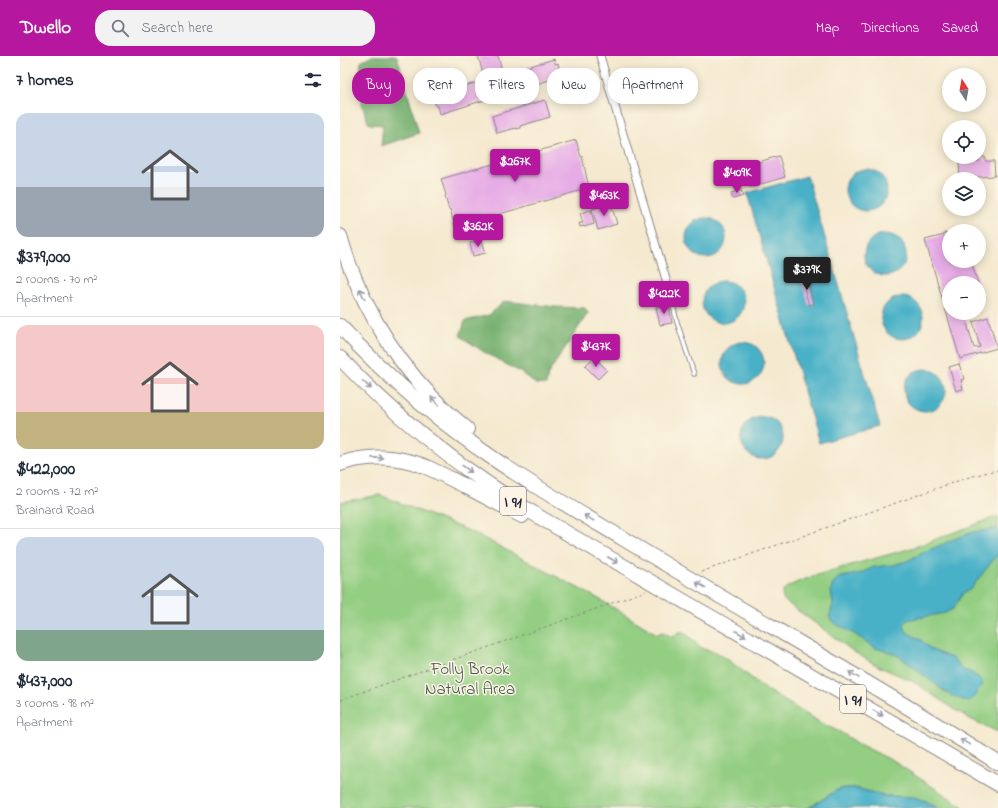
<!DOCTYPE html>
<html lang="en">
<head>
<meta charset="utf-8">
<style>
  body { margin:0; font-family:"Indie Flower",sans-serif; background:#f2f2f3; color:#1f2937; height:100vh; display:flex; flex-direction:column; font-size:15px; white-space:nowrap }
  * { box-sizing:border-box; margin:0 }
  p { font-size:13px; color:#747a83 }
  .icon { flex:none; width:22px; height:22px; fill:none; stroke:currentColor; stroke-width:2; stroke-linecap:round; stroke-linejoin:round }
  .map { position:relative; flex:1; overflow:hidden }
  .drawer { display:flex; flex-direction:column; background:#fff; width:340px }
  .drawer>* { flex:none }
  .top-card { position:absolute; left:12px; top:12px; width:380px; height:36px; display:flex; gap:8px }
  .needle { width:26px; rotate:349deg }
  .controls { position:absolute; left:602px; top:12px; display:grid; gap:8px }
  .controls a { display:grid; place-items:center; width:44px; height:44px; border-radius:50%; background:#fff; box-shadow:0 2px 10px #0003; font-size:20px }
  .price { position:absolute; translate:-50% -34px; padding:0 9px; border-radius:4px; background:#b5179e; color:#fff; font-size:13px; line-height:26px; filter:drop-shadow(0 1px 2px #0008) }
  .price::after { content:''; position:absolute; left:50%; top:24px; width:12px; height:9px; margin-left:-6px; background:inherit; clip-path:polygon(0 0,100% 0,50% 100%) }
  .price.current { background:#222; color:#fff }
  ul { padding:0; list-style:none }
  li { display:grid; align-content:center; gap:8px; height:212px; padding:0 16px }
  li+li { border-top:1px solid #e0e1e3 }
  li span { display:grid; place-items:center; height:124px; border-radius:12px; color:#555 }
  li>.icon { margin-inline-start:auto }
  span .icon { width:72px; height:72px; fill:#fffc; stroke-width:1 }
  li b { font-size:17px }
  h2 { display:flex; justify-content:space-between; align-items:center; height:48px; padding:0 16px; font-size:17px }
  .chip { padding:0 14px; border-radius:16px; background:#fff; box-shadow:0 2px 10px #0003; font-size:14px; line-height:36px }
  .chip.current { background:#b5179e; color:#fff }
  header { display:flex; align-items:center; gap:24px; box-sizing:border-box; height:56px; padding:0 20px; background:#b5179e; color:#fff }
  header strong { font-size:19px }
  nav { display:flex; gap:22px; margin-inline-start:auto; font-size:14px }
  .search { width:280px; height:36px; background:#f2f2f3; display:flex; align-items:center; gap:10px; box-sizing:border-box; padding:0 14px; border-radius:16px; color:#747a83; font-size:15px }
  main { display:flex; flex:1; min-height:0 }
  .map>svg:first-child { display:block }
  .green { fill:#93ce82; stroke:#5a785e }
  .forest { fill:#76b170; stroke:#4c6a56 }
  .water { fill:#48b1c7; stroke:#356a81 }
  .building { fill:#e6ace6 }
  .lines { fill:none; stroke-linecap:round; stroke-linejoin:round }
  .service-casing { stroke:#8c8686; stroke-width:5.5 }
  .minor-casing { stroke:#8c8686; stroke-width:9 }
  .motorway-casing { stroke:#8c8686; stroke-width:16 }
  .path { stroke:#8c8686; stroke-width:1; stroke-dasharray:3 3; stroke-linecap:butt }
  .service { stroke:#fff; stroke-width:3.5 }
  .minor { stroke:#fff; stroke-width:7 }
  .motorway { stroke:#fff; stroke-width:14 }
  .oneway { stroke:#9c9ca7 }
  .labels { text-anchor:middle; stroke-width:3; stroke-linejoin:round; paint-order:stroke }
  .shield { fill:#fcf5e5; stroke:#63616e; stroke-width:1 }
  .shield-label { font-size:16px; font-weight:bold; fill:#22223b }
  .park-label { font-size:17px; fill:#445650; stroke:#fcf5e5 }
</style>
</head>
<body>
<header>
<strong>Dwello</strong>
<div class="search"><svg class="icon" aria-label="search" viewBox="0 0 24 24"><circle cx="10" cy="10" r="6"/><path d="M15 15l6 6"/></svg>Search here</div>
<nav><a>Map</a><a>Directions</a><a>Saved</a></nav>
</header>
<main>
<section class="drawer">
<h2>7 homes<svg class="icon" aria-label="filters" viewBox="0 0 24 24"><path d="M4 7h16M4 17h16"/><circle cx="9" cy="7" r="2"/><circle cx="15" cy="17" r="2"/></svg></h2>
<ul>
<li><span style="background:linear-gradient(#c9d6e8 60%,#9aa5b1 0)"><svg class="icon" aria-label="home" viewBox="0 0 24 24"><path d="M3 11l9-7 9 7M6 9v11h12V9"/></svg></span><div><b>$379,000</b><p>2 rooms · 70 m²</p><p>Apartment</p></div></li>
<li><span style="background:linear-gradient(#f6c9c9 70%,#c2b280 0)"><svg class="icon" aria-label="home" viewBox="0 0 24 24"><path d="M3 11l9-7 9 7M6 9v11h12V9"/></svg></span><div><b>$422,000</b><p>2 rooms · 72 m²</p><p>Brainard Road</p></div></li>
<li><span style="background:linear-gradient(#c9d6e8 75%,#7fa58c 0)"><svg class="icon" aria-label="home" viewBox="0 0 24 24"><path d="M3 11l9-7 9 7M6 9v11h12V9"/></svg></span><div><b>$437,000</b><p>3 rooms · 98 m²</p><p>Apartment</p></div></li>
</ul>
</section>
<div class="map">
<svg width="658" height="752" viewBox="0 0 658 752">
  <rect width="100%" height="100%" fill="#fcf5e5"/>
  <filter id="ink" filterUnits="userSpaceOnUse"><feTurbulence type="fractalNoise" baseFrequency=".025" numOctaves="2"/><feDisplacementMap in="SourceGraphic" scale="8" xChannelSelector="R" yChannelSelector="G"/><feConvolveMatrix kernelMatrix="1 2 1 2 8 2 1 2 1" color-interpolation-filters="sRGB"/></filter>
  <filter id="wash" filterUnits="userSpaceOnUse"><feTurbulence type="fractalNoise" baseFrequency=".012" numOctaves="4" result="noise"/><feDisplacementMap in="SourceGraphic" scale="16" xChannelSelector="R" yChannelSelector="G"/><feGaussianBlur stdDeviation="0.9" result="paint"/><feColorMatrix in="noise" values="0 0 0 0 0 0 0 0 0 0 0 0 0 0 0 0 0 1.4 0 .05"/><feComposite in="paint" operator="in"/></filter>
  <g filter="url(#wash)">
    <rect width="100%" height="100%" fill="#f5ead0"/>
    <path class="green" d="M40,439L134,477L259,543L317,578L323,576L332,581L339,576H344L363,593L376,596L386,602L428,635L481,667L500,676L519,688L553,705L625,752H598L586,745L574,741L546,740L515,732H508L499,733L468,752H0V446Z
      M658,460V676L630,663L606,648L574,626L538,610L514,596L475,567L467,561L446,546L443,543L442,538L444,534L447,531L460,525L486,516L572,492Z"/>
    <path class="forest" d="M32,0H57L79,77L41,90L43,69L29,68L27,64L19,39L21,6Z
      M165,245L216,251L245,252L248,257L208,318L206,329L196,328L180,316L144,296L120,280L125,265L149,259Z"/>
    <path class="water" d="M505 134a21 21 0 1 1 42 0a21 21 0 1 1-42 0Z
      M467,120L540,370L479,387L407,137Z
      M346 182a20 20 0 1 1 40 0a20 20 0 1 1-40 0Z
      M524 199a21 21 0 1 1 42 0a21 21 0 1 1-42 0Z
      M362 246a21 21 0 1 1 42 0a21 21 0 1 1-42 0Z
      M541 262a21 21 0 1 1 42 0a21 21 0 1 1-42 0Z
      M382 307a21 21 0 1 1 42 0a21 21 0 1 1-42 0Z
      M564 334a21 21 0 1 1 42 0a21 21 0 1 1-42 0Z
      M401 382a21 21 0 1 1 42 0a21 21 0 1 1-42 0Z
      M658,472V498L639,522L631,533L623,537L613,553L605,557L567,564L564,568L565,573L568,577L581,584L592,594L614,603L620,611L624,614L632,617L640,623L643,627L633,642L630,645H625L608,638L560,601L552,597L535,592L516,579L496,568L492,565L489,562L493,548L491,534L492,530L495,525L498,522L521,517L534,511L553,509L567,505L584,496L619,481L633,476Z
      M503,732H515L546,740L574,741L586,745L598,752H468L485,742L495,735Z"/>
    <g id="blocks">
      <path class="building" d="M138,0H158L163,18L214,3L215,8L218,7L219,12L217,13L219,21L168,37L166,29L162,30V33L160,34V35H157V34L154,35V32L149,34L151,42L100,58L98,50H96L94,45L97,44L95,39L145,24Z
        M205,44L210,61L180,70V72L176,73V72L157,77L152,60Z
        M236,84L241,101L242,100L249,132L115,171L110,153L109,154L105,140L106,139L101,123Z
        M439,100L445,121L411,131L407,116L410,115L408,109Z
        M639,101H645V105H654L655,120L620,122L619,106L639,105Z
        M401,134L403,140L393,143L391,137Z
        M271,148L277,168L258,174L252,153Z
        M251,154L254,168L244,171L243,170L240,171L239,167H243L240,157Z
        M604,177H606V178L609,177V205H631L638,227H609V257H624L634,292L640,291L633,266L648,261L657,292L620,303L585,184L604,179Z
        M142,184L146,197L133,200L130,187Z
        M466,220L474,248L469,249L461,222Z
        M329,249L332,267L320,269L316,251Z
        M254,301L267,314L258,323L245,310Z
        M619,308L624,323L621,324L623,333L616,335L609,311Z"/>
    </g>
  </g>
  <g filter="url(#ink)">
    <use href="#blocks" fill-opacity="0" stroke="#8c8686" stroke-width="1"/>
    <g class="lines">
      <defs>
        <path id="service" d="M330,237L337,266L354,318"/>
        <path id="minor" d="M260,0L330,237"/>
        <path id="motorway" d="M0,180C4,194 9,209 15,223C39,281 78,334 127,373
          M0,270C47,321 99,366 157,405C197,432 240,457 282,482C407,558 535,628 658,707
          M0,302C59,365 128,418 201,462L658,728
          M0,408C27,398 58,400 84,410C98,416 111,423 125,430C144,440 163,450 182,460"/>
      </defs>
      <use href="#service" class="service-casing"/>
      <use href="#minor" class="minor-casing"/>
      <use href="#motorway" class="motorway-casing"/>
      <path class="path" d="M361,516L626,422L648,416L658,414
        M0,644L306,535"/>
      <use href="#service" class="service"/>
      <use href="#minor" class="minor"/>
      <use href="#motorway" class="motorway"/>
    </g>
    <defs><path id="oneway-shaft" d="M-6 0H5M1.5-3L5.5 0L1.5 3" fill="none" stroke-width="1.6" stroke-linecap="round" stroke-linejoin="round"/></defs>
    <g class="oneway">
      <use href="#oneway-shaft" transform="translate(22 238) rotate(-116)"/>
      <use href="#oneway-shaft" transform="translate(27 329) rotate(43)"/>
      <use href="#oneway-shaft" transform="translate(95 345) rotate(-135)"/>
      <use href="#oneway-shaft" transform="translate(38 402) rotate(1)"/>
      <use href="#oneway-shaft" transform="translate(127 413) rotate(36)"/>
      <use href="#oneway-shaft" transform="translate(249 462) rotate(-149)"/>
      <use href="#oneway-shaft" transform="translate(273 504) rotate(30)"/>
      <use href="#oneway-shaft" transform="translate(361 529) rotate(-150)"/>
      <use href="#oneway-shaft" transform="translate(401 578) rotate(30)"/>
      <use href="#oneway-shaft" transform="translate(514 619) rotate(-149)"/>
      <use href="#oneway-shaft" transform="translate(538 657) rotate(30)"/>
      <use href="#oneway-shaft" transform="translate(625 686) rotate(-148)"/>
    </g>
  </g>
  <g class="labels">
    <g class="shield">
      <rect x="160" y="431" width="26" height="28" rx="3"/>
      <rect x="500" y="629" width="26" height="28" rx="3"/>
    </g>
    <g class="shield-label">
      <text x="173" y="451">I 91</text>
      <text x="513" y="649">I 91</text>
    </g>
    <g class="park-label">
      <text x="130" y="618">Folly Brook<tspan x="130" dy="20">Natural Area</tspan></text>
    </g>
  </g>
</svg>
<div class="controls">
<a><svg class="needle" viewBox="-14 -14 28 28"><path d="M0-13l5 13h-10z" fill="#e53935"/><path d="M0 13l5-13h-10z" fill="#747a83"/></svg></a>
<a><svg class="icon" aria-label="locate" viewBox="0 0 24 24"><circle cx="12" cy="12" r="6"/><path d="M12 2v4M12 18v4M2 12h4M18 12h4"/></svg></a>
<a><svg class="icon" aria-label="layers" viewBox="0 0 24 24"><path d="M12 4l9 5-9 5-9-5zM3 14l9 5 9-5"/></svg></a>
<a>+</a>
<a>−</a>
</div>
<b class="price" style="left:175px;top:127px">$267K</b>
<b class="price" style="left:397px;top:138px">$409K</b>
<b class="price" style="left:264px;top:161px">$463K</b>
<b class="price" style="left:138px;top:192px">$362K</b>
<b class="price current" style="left:467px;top:235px">$379K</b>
<b class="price" style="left:324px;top:259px">$422K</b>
<b class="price" style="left:256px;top:312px">$437K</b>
<div class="top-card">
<a class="chip current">Buy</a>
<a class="chip">Rent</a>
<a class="chip">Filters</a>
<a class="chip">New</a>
<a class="chip">Apartment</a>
</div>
</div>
</main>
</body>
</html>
